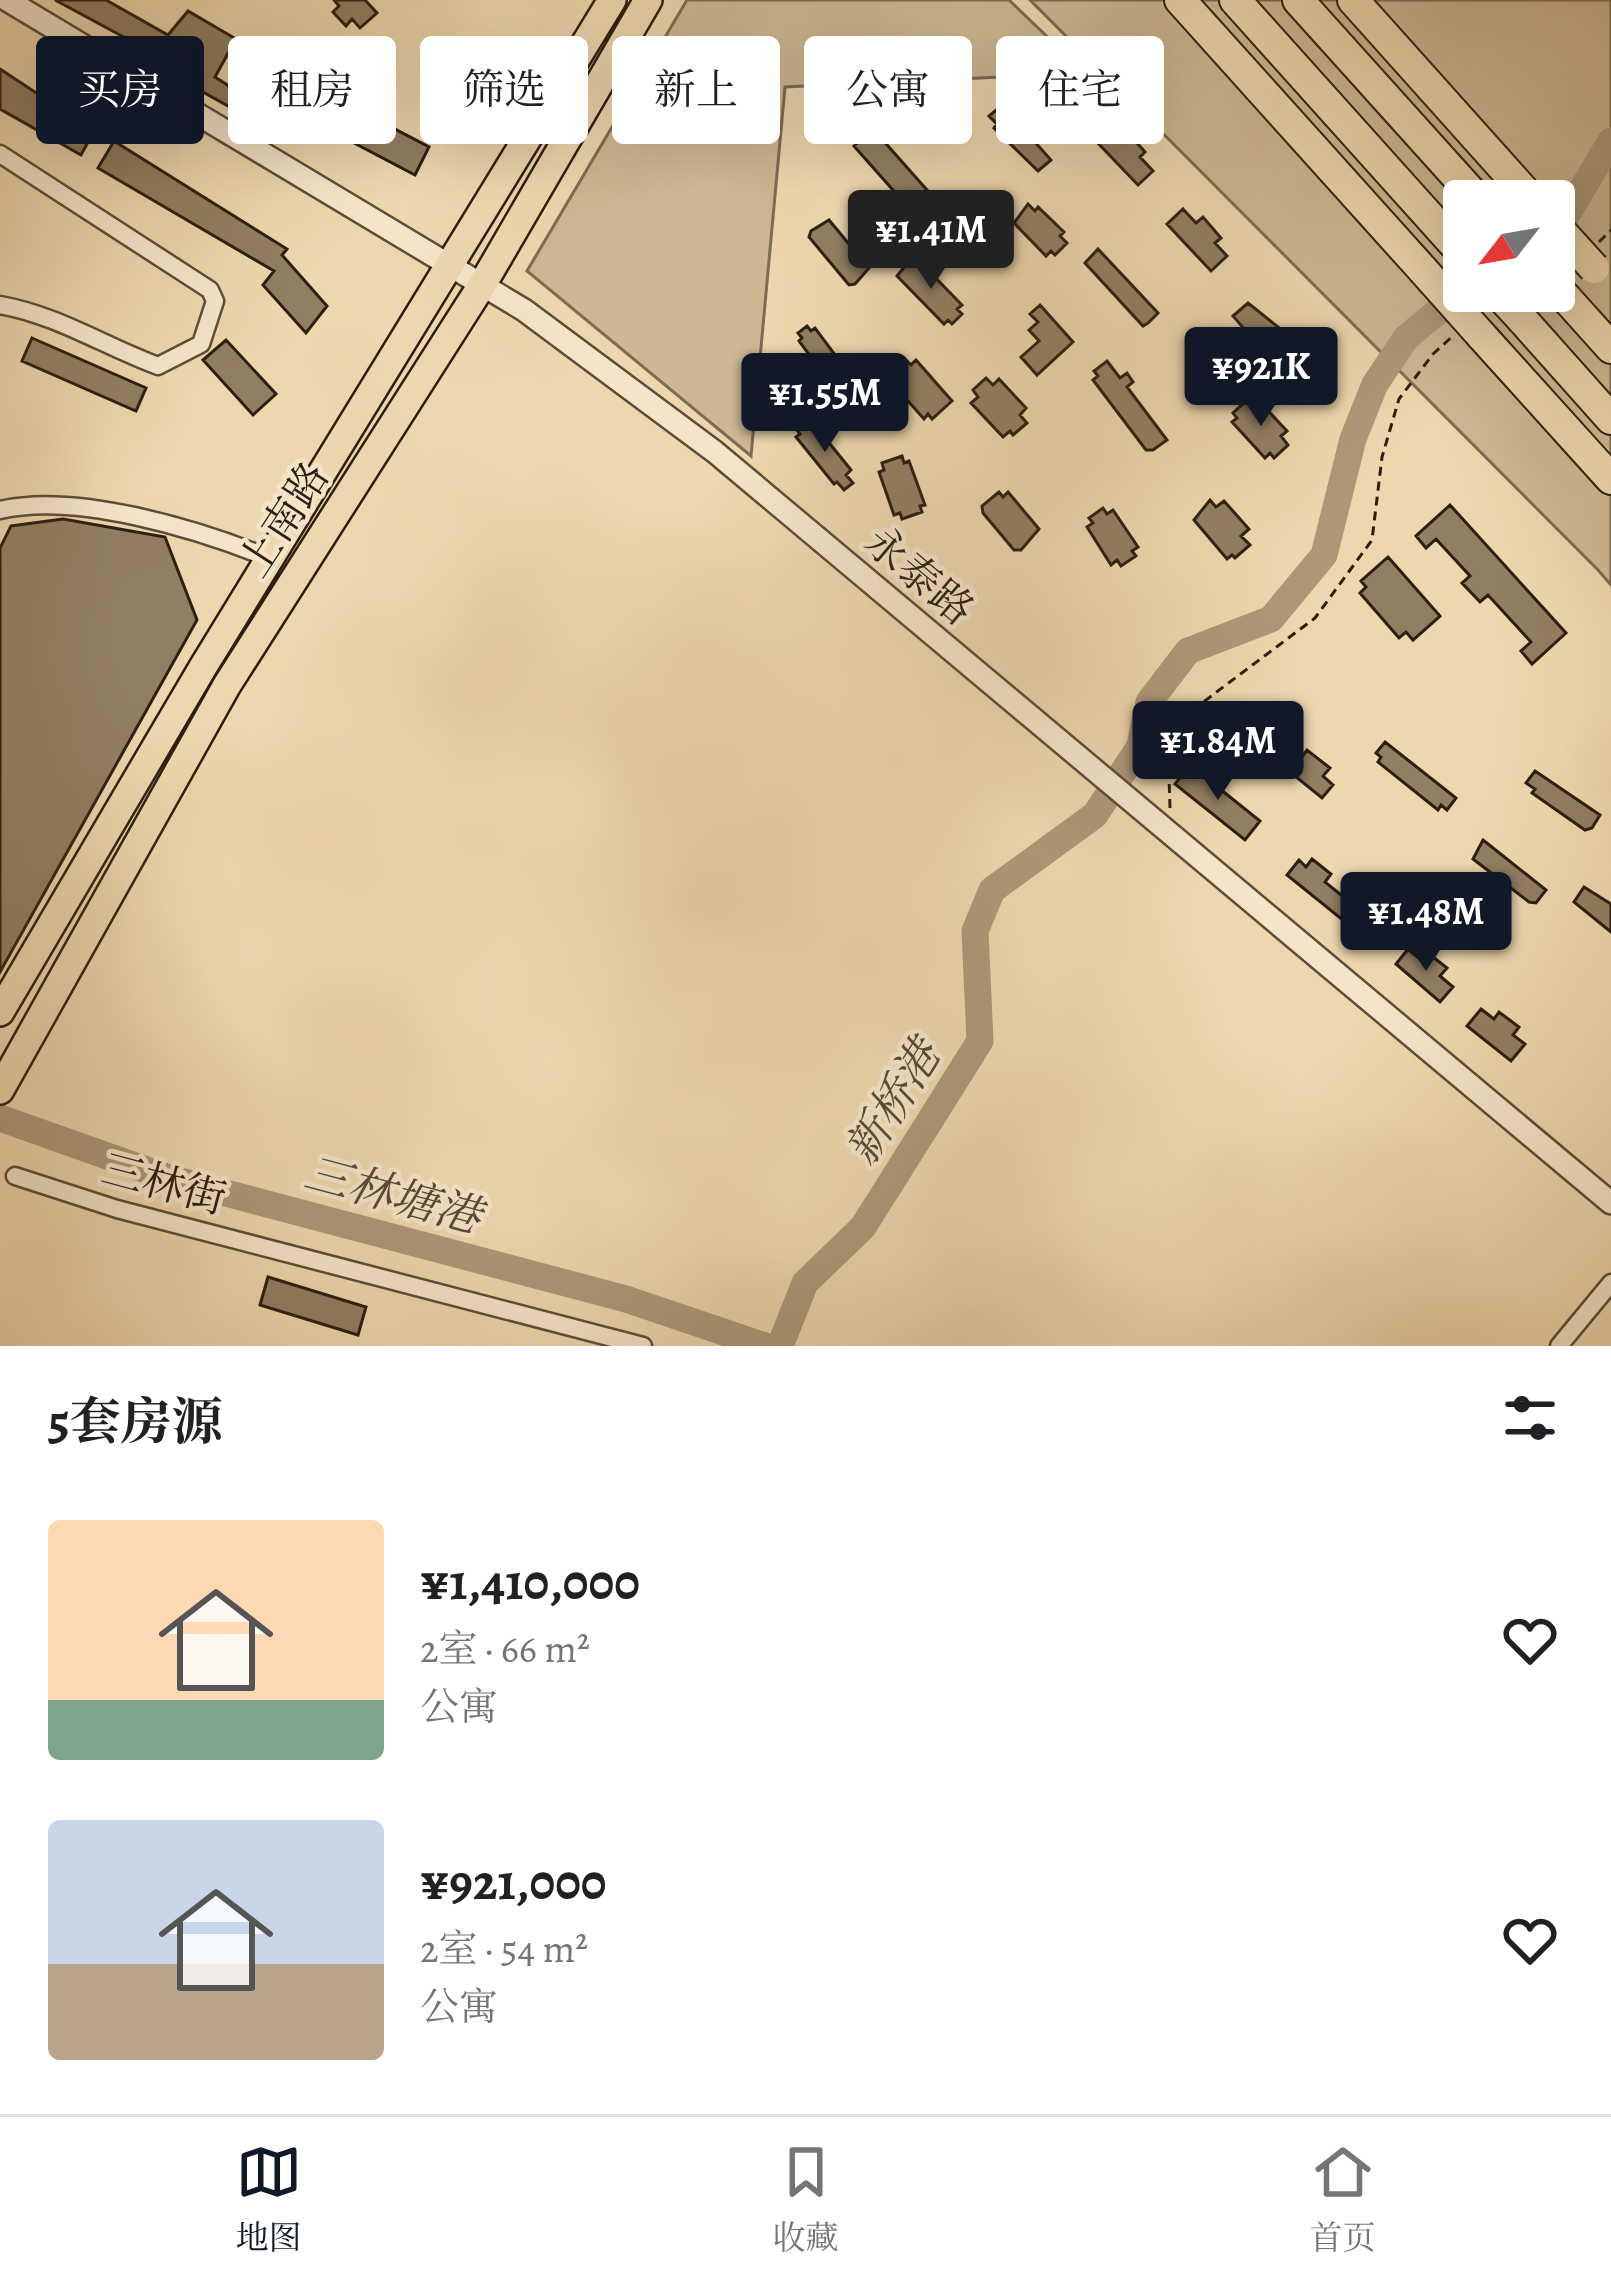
<!DOCTYPE html>
<html lang="zh">
<head>
<meta charset="utf-8">
<style>
  body { margin:0; font-family:Alegreya,"Noto Serif SC",serif; background:#f2f2f2; color:#202124; height:100vh; display:flex; flex-direction:column; font-size:45px; white-space:nowrap }
  * { box-sizing:border-box; margin:0 }
  p { font-size:39px; color:#757577 }
  .icon { flex:none; width:66px; height:66px; fill:none; stroke:currentColor; stroke-width:2; stroke-linecap:round; stroke-linejoin:round }
  .map { position:relative; height:1346px; overflow:hidden }
  .panel { display:flex; flex-direction:column; background:#fff; flex:1 }
  .panel>* { flex:none }
  .banner { position:absolute; left:36px; top:36px; width:1539px; height:108px; display:flex; gap:24px }
  .needle { width:78px; rotate:239deg }
  .fabs { position:absolute; left:1443px; top:180px; display:grid; gap:24px }
  .fabs a { display:grid; place-items:center; width:132px; height:132px; border-radius:12px; background:#fff; box-shadow:0 12px 48px #0002; font-size:60px }
  .price { position:absolute; translate:-50% -102px; padding:0 27px; border-radius:12px; background:#111827; color:#fff; font-size:39px; line-height:78px; filter:drop-shadow(0 3px 6px #0008) }
  .price::after { content:''; position:absolute; left:50%; top:72px; width:36px; height:27px; margin-left:-18px; background:inherit; clip-path:polygon(0 0,100% 0,50% 100%) }
  .price.selected { background:#222; color:#fff }
  ul { padding:0; list-style:none }
  li { display:flex; align-items:center; gap:36px; height:300px; padding:0 48px }
  li span { display:grid; place-items:center; flex:none; width:336px; height:240px; border-radius:12px; color:#555 }
  li>.icon { margin-inline-start:auto }
  span .icon { width:144px; height:144px; fill:#fffc; stroke-width:1 }
  li b { font-size:51px }
  h2 { display:flex; justify-content:space-between; align-items:center; height:144px; padding:0 48px; font-size:51px }
  .tag { padding:0 42px; border-radius:12px; background:#fff; box-shadow:0 12px 48px #0002; font-size:42px; line-height:108px }
  .tag.selected { background:#111827; color:#fff }
  .menu { display:flex; justify-content:space-around; align-items:center; height:168px; border-top:3px solid #e0e0e0; background:#fff; font-size:33px; color:#757577 }
  .menu a { display:grid; justify-items:center; gap:6px }
  .menu .selected { color:#111827 }
  .map>svg:first-child { display:block }
  .green { fill:#cdb893; stroke:#7c6c52; stroke-width:3; fill-rule:evenodd }
  .lines { fill:none; stroke-linecap:round; stroke-linejoin:round }
  .river { stroke:#ac9879; stroke-width:27 }
  .building { fill:#917f63; stroke:#2c1f11; stroke-width:3 }
  .minor-casing { stroke:#5c4d38; stroke-width:21 }
  .tertiary-casing { stroke:#5c4d38; stroke-width:26 }
  .primary-casing { stroke:#2c1f11; stroke-width:32 }
  .motorway-casing { stroke:#2c1f11; stroke-width:34 }
  .path { stroke:#2c1f11; stroke-width:3; stroke-dasharray:9 6; stroke-linecap:butt }
  .minor { stroke:#f4e5ca; stroke-width:16 }
  .tertiary { stroke:#f4e5ca; stroke-width:21 }
  .primary { stroke:#eed7ae; stroke-width:27 }
  .motorway { stroke:#eed7ae; stroke-width:30 }
  .motorway-bridge-casing { stroke:#2c1f11; stroke-width:34; stroke-linecap:butt }
  .motorway-bridge { stroke:#eed7ae; stroke-width:30 }
  .labels { text-anchor:middle; stroke-width:9; stroke-linejoin:round; paint-order:stroke }
  .street-label { font-size:42px; fill:#2c1f11; stroke:#f4e5ca }
  .water-label { font-size:45px; font-style:italic; fill:#594935; stroke:#f4e5ca }
</style>
</head>
<body>
<div class="map">
<svg width="1611" height="1346" viewBox="0 0 1611 1346">
  <rect width="100%" height="100%" fill="#eed7ae"/>
  <filter id="stains"><feTurbulence type="fractalNoise" baseFrequency=".00167" numOctaves="4"/><feColorMatrix values="0 0 0 0 .2 0 0 0 0 .09 0 0 0 0 .02 0 0 0 .5 -.17"/></filter>
  <radialGradient id="worn" r=".72"><stop offset=".6" stop-color="#630" stop-opacity="0"/><stop offset="1" stop-color="#630" stop-opacity=".3"/></radialGradient>
  <path class="green" d="M687,0H1009L1085,73L785,87L751,456L527,271Z
    M1030,0H1611V585L1598,570ZM1464,201H1554V291H1464Z"/>
  <g class="lines">
    <path class="river" d="M1554,236L1611,141
      M0,1118L169,1178L626,1299L765,1346
      M780,1346L805,1283L863,1227L980,1041L975,931L992,890L1095,815L1140,746L1149,702L1188,651L1271,619L1324,555L1353,439L1375,384L1406,338L1437,312L1476,291"/>
  </g>
  <path class="building" d="M55,0H106L168,35L188,11L236,39L215,77L246,97L237,111L176,77L154,60L157,55Z
    M334,0H365L377,13L360,28L352,19L346,26L333,12L339,6Z
    M277,67L429,147L415,175L263,95Z
    M0,69L94,131L81,155L0,109Z
    M1002,105L1051,160L1038,171L994,128L997,124L989,116Z
    M1108,125L1121,138L1127,132L1145,152L1140,157L1153,171L1138,185L1094,139Z
    M873,129L942,207L923,224L854,146Z
    M114,141L287,249L282,255L327,306L306,333L263,285L274,271L98,168Z
    M1028,204L1035,211L1038,207L1064,232L1060,236L1067,243L1055,255L1051,251L1046,256L1014,223Z
    M1183,209L1196,223L1203,217L1221,238L1215,243L1227,256L1211,271L1167,224Z
    M829,220L869,268L855,284L849,285L809,237L811,231Z
    M1098,249L1158,313L1148,323L1143,326L1085,263Z
    M910,260L915,265L919,261L962,305L957,309L962,314L952,324L948,320L944,324L897,276Z
    M1248,303L1283,331L1278,337L1292,352L1276,366L1233,316Z
    M1040,305L1073,342L1037,375L1021,357L1039,341L1029,330L1038,322L1030,314Z
    M807,326L811,331L815,328L850,375L847,377L853,386L844,393L838,384L833,387L799,341L802,338L798,333Z
    M32,338L146,388L136,411L22,361Z
    M226,340L276,394L253,415L203,360Z
    M906,360L911,365L916,360L952,401L932,419L928,414L924,419L891,382L896,378L892,374Z
    M1107,361L1120,378L1127,373L1133,382L1127,387L1167,440L1153,450H1146L1093,380L1098,376L1094,371Z
    M986,378L993,385L999,379L1026,408L1020,415L1027,423L1013,435L1010,431L1003,437L971,403L978,397L973,390Z
    M1247,400L1255,408L1261,403L1287,431L1281,436L1288,445L1274,458L1270,453L1265,458L1232,422L1237,418L1233,413Z
    M806,423L809,428L814,424L851,470L846,475L853,483L844,490L837,482L834,484L796,437L800,434L797,430Z
    M902,456L904,463L909,461L925,505L920,506L922,512L902,519L900,513L894,515L879,472L884,470L882,463Z
    M999,492L1003,497L1008,492L1039,529L1021,550H1014L983,513L982,506Z
    M1210,500L1216,507L1224,501L1249,529L1241,536L1250,545L1235,558L1232,555L1227,559L1194,520Z
    M1450,505L1566,633L1532,664L1521,651L1531,642L1488,595L1480,602L1462,583L1470,576L1436,539L1426,548L1416,536Z
    M1103,508L1107,514L1113,510L1138,547L1132,551L1136,556L1121,566L1117,560L1111,565L1087,527L1093,523L1089,518Z
    M63,519L165,537L197,620L0,972V548L11,526Z
    M1388,557L1440,616L1413,640L1406,632L1399,638L1360,593L1366,587L1361,581Z
    M1251,718L1263,727L1268,720L1288,735L1282,743L1301,758L1307,750L1330,768L1323,776L1333,785L1322,798L1241,732Z
    M1385,742L1456,798L1447,810L1441,805L1438,810L1378,762L1381,757L1376,753Z
    M1190,765L1260,821L1245,840L1175,784Z
    M1535,771L1600,815L1592,828L1585,830L1532,793L1535,789L1526,783Z
    M1483,840L1546,890L1536,903L1529,902L1473,859Z
    M1312,859L1331,874L1325,882L1346,899L1352,892L1372,911L1367,917L1376,924L1365,938L1287,875L1299,860L1306,867Z
    M1584,887L1611,904V932L1574,902Z
    M1408,949L1421,960L1428,953L1447,968L1440,976L1453,987L1440,1002L1396,964Z
    M1481,1009L1494,1019L1499,1012L1519,1027L1513,1035L1525,1044L1511,1061L1467,1026Z
    M268,1277L366,1307L358,1335L260,1305Z"/>
  <g class="lines">
    <defs>
      <path id="minor" d="M0,154L210,290L215,301L201,344L158,366C104,346 57,315 0,305
        M0,510C76,492 197,529 269,558
        M15,1176L117,1209L643,1346
        M1559,1346L1611,1283"/>
      <path id="tertiary" d="M7,0L524,310L715,452L1611,1203"/>
      <path id="primary" d="M0,1012L203,667L612,0
        M0,1090L227,685L482,285L648,0"/>
      <path id="motorway" d="M1180,0L1423,270
        M1235,0L1464,255
        M1298,0L1479,201
        M1353,0L1533,201
        M1567,299L1611,348
        M1521,318L1611,419
        M1481,335L1611,479"/>
    </defs>
    <use href="#minor" class="minor-casing"/>
    <use href="#tertiary" class="tertiary-casing"/>
    <use href="#primary" class="primary-casing"/>
    <use href="#motorway" class="motorway-casing"/>
    <path class="path" d="M1599,242L1611,230
      M1170,808L1168,746L1194,709L1315,618L1372,540L1382,457L1399,399L1433,354L1454,335"/>
    <use href="#minor" class="minor"/>
    <use href="#tertiary" class="tertiary"/>
    <use href="#primary" class="primary"/>
    <use href="#motorway" class="motorway"/>
    <defs>
      <path id="motorway-bridge" d="M1554,224L1594,268
        M1423,270L1481,335
        M1554,285L1567,299
        M1496,291L1521,318"/>
    </defs>
    <use href="#motorway-bridge" class="motorway-bridge-casing"/>
    <use href="#motorway-bridge" class="motorway-bridge"/>
  </g>
  <g class="labels">
    <g class="street-label">
      <text transform="translate(283 519) rotate(-57)" y="15">上南路</text>
      <text transform="translate(920 575) rotate(40)" y="15">永泰路</text>
      <text transform="translate(164 1183) rotate(15)" y="15">三林街</text>
    </g>
    <g class="water-label">
      <text transform="translate(892 1102) rotate(-58)" y="16">新桥港</text>
      <text transform="translate(393 1194) rotate(15)" y="16">三林塘港</text>
    </g>
  </g>
  <rect width="100%" height="100%" filter="url(#stains)"/>
  <rect width="100%" height="100%" fill="url(#worn)"/>
</svg>
<div class="fabs">
<a><svg class="needle" viewBox="-14 -14 28 28"><path d="M0-13l5 13h-10z" fill="#e53935"/><path d="M0 13l5-13h-10z" fill="#757577"/></svg></a>
</div>
<b class="price selected" style="left:931px;top:292px">¥1.41M</b>
<b class="price" style="left:1261px;top:429px">¥921K</b>
<b class="price" style="left:825px;top:455px">¥1.55M</b>
<b class="price" style="left:1218px;top:803px">¥1.84M</b>
<b class="price" style="left:1426px;top:974px">¥1.48M</b>
<div class="banner">
<a class="tag selected">买房</a>
<a class="tag">租房</a>
<a class="tag">筛选</a>
<a class="tag">新上</a>
<a class="tag">公寓</a>
<a class="tag">住宅</a>
</div>
</div>
<section class="panel">
<h2>5套房源<svg class="icon" aria-label="filters" viewBox="0 0 24 24"><path d="M4 7h16M4 17h16"/><circle cx="9" cy="7" r="2"/><circle cx="15" cy="17" r="2"/></svg></h2>
<ul>
<li><span style="background:linear-gradient(#ffd9b3 75%,#7fa58c 0)"><svg class="icon" aria-label="home" viewBox="0 0 24 24"><path d="M3 11l9-7 9 7M6 9v11h12V9"/></svg></span><div><b>¥1,410,000</b><p>2室 · 66 m²</p><p>公寓</p></div><svg class="icon" aria-label="heart" viewBox="0 0 24 24"><path d="M12 20l-8-8c-3-5 5-10 8-4 3-6 11-1 8 4z"/></svg></li>
<li><span style="background:linear-gradient(#c9d6e8 60%,#b9a48a 0)"><svg class="icon" aria-label="home" viewBox="0 0 24 24"><path d="M3 11l9-7 9 7M6 9v11h12V9"/></svg></span><div><b>¥921,000</b><p>2室 · 54 m²</p><p>公寓</p></div><svg class="icon" aria-label="heart" viewBox="0 0 24 24"><path d="M12 20l-8-8c-3-5 5-10 8-4 3-6 11-1 8 4z"/></svg></li>
</ul>
</section>
<nav class="menu">
<a class="selected"><svg class="icon" aria-label="map" viewBox="0 0 24 24"><path d="M3 6l6-2 6 2 6-2v14l-6 2-6-2-6 2zM9 4v14M15 6v14"/></svg>地图</a>
<a><svg class="icon" aria-label="saved" viewBox="0 0 24 24"><path d="M7 4h10v16l-5-4-5 4z"/></svg>收藏</a>
<a><svg class="icon" aria-label="home" viewBox="0 0 24 24"><path d="M3 11l9-7 9 7M6 9v11h12V9"/></svg>首页</a>
</nav>
</body>
</html>
